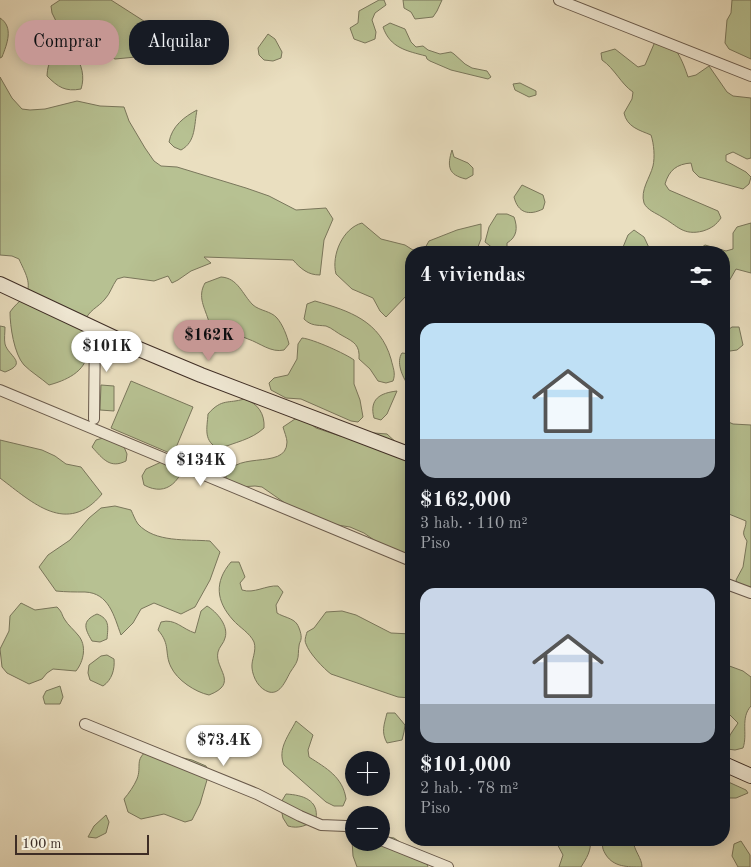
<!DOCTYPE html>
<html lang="es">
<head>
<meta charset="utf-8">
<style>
  body { margin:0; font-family:"Old Standard TT",serif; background:#20242c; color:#f1f3f6; height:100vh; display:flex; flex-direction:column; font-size:19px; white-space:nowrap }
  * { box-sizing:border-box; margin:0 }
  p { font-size:16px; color:#9ea1a6 }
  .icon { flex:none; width:28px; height:28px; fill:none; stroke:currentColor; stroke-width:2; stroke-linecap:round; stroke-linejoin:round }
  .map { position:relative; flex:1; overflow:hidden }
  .panel { position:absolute; left:405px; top:246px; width:325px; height:600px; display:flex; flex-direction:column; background:#171b24; border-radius:20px; box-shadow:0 2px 12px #0003 }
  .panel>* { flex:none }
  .banner { position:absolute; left:15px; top:20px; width:315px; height:45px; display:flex; gap:10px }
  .tools { position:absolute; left:345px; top:751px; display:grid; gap:10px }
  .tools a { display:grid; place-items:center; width:45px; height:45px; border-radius:50%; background:#171b24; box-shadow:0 2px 12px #0003; font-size:25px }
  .scale { position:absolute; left:15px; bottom:12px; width:134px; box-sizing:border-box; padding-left:5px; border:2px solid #3e2d25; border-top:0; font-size:14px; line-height:18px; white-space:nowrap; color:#3e2d25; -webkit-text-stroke:4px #f1ead6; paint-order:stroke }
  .price { position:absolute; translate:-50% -42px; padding:0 11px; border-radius:18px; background:#fff; color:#222; font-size:16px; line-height:32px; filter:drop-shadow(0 1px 2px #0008) }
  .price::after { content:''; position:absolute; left:50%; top:30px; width:15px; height:11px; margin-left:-8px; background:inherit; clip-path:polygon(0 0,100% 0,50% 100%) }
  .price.active { background:#c59692; color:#111 }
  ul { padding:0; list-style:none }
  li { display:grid; align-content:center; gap:10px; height:265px; padding:0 15px }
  li span { display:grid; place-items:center; height:155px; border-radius:15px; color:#555 }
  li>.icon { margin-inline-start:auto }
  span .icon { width:90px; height:90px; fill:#fffc; stroke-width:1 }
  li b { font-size:21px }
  h2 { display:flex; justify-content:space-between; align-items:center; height:60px; padding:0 15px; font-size:21px }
  .chip { padding:0 18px; border-radius:20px; background:#171b24; box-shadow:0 2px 12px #0003; font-size:18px; line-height:45px }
  .chip.active { background:#c59692; color:#111 }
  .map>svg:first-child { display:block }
  .green { fill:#b7c192; stroke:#7a775c }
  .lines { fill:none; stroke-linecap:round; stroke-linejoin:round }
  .street-casing { stroke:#695a4c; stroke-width:12 }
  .secondary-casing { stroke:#3e2d25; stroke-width:16 }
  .street { stroke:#f1ead6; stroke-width:10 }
  .secondary { stroke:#f1ead6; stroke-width:14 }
</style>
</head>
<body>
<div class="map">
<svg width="751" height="867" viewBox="0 0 751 867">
  <rect width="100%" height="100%" fill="#eadfc0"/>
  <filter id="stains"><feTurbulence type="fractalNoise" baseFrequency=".004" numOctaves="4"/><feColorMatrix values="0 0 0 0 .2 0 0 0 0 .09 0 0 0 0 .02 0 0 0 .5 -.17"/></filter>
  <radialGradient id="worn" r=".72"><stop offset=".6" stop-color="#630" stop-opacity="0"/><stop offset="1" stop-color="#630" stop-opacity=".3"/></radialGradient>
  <path class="green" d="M60,0H111L175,41L181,47L183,56L176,61L168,63H152L136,57L115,59L72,37L56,21L52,13L51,6Z
    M379,0H384L386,5L375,13L372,20L376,32L375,39L365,43L354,39L350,28L358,23L359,11Z
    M403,0H442L437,11L433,17L415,19L411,12L404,8Z
    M732,0H751V59L729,49L725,43L727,20L731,13Z
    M0,18C14,27 7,44 2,57L0,58Z
    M390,23L405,29L411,42L416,47L423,46L428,50L440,54L451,52L454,54L465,64L472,68L487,71L491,77L488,79L451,70L430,61L427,59L426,56C407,51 390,48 383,27Z
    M268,34L275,39L282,52L281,58L273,61L264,60L259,55L258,48Z
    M659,38C675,41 683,62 688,77L696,75L709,66L727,92L733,96L751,98V158L747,159L733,152L726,155V161L746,172L751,177L749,184L743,189L699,177L693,171L691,163C677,164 669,170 665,184L669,190L718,211L721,218C716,225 712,228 703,231C683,236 678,226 662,217C656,213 647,210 644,203C640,190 650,178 653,166C655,157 654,144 651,135C639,130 627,127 624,113L632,99L633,92C621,84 615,69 602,60L601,53L615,49L638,67L645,65L654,44Z
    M67,53L74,54C82,64 85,77 81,89C65,92 58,87 47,76C48,59 52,59 67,53Z
    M0,77L12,98L22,109L30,110L45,109L77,101L100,106L124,107L129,121L145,148L154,161L161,166L177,167L246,188L269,196L296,210L326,208L333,219L324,240L320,275C308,275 301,269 293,260L204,257L211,263L191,271L178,280L172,283L168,276L154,281L124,277L117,279C112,286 110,294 105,299C99,307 87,311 85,322C82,332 88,342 87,352C87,372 64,381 49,385C41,378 31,372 24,365C14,354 10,326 10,312C14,306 19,302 24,297C34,285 24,271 19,259L12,256L0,255Z
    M520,83L536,91V95L529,97L515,90L513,84Z
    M197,110C194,125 196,142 181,150L174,147L169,142C172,126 184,117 197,110Z
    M452,150L454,157L468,163L473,168V175L466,179C448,175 447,166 452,150Z
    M522,185L543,195L545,202L543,209C529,216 518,213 514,197Z
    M497,214H507L514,217C518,228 517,237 507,243V252H498L485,242L489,227Z
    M362,223L381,239L405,245L416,252H411V288L407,295L386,317L380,311L373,298L352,289L336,274C331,255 343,228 362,223Z
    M751,223V273L736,269L724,290V252H695L705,245L726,251L733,249V233L737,227Z
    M481,224V239L476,252H427L425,248L429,241L457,230Z
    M634,230L644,237L651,252H621L628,235Z
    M221,277C238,278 242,294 253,305C260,311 271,311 277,318C283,325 287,336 289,344L284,350C271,353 260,343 248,339C237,334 225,333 213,332L209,338L204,352C201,341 205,332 209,322C205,308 197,297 205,283Z
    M315,301C350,311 380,321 391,359C393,368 396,373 393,381L386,383L378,381L370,369L359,359C360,345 354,342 343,336C337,333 332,328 326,326C317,325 311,326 304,319L307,304Z
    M0,326L5,327C5,332 4,339 5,344C8,356 29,363 5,372L0,370Z
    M732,327H739L743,345L737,350L730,351L724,346C724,337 724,332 732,327Z
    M302,338C313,339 346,354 354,360V384L360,400L363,417L358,422L351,421L301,399L286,398L271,390L269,383L274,378L288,375L297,359L298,344Z
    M402,353L411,354V385H408C402,376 396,362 402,353Z
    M131,381L193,407L175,450H182L187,456C182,479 168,498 144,485L142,476L146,469L170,458L172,454L111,428Z
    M101,385L114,386V411L100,410Z
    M397,391L387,414L381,420L374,418C369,399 380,393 397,391Z
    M244,399C258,403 265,414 264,428C251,440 235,442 219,449C203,441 207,429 208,414C222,398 228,404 244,399Z
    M303,418L316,428L340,436L362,432L387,434L411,456V560L394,554L364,533L350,527L325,523L295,510L262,487L255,486L239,487L225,483C227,446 287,473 287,442C287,438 284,431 283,427L295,419Z
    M724,420L733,424L751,425V588L739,586L736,580L743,567L747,541C740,531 746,531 746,521L724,512Z
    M103,438L124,447L127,454L126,461C110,469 103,459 92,447L96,440Z
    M0,440L42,450L55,456L66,464L81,467L102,494C67,536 33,503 0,478Z
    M115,506L131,510C133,514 135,520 138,524C155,543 187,539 210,541L220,552L210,580L195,607L181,614L154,603L141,609L133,623L121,635C114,616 109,593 85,592C75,592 66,592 56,591L39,567L48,555L70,540L89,518L101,508Z
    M231,562H239L245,577L240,583L242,590C254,594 266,585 278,586L283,592L276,605L277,613C283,617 293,618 297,624C299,627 302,635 301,639C301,641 299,643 299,646C298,651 299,656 297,661C296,664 293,668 291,671C286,679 281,695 269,692C259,689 253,678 252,668C251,660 257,651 254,642C250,633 239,627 233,620C216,601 214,582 231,562Z
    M21,603L35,610L57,607C63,613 61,614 65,620C68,625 74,630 78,635C87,645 84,661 76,671L53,669L47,673L42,679L29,684L7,673L2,667L0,649L9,631L10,616Z
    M207,606C217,612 229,626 225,638C224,643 219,647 218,652C214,669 240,683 209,695C195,692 177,680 171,667C164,653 171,645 158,630L161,622C175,618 182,629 195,633L201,611Z
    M342,611L356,615L391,633L411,634V698L398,697L331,674C324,669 309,653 306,644C304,640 306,636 307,632L314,628L326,612Z
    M97,614C110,619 108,627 107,639L100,642L92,641C85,629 81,621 97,614Z
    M107,655L114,659C115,669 112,680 103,686L90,680L88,673L89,665L101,656Z
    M724,664L743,671L751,677V706C740,718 748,734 743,748L735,750L727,749L730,735L738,723L724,709Z
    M60,686L63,697L60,704H45L43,697L46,691Z
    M387,713H395L405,725L404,732L402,740L387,743C381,732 384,725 387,713Z
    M296,721L313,735L308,750L309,757C326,768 343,777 346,799L343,806H334L326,802L284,765C277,749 289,735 296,721Z
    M148,750L192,760L206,766L209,773L200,804L192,820L185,822L164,814L141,819L128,812L124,799C129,793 134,786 137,779C142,766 134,760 148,750Z
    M724,780L746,790L748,793L736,798H728L724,793Z
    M286,794C303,795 319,800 316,819C307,826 298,829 288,826L283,818L280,804Z
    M106,815L109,822L106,833L96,838L88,837L94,826Z
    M381,836L394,838L425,859L428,867H357L353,856L352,840L354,839V842H381Z
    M555,840H590C592,850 586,859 581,867H559L563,855Z
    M604,840H633C634,851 642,858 642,867C627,867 614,867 606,855C603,850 601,846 604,840Z
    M741,841L750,855V867H738L732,856L734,844Z"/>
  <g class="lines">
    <defs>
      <path id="street" d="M559,0L751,76
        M0,390L411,561
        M94,419L95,327
        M724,583L751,593
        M85,724L257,794L300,816L321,825L346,826L354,830
        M381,840L448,867"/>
      <path id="secondary" d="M0,284L134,347L201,375L411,455
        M724,764L751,776"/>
    </defs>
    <use href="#street" class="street-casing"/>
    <use href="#secondary" class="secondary-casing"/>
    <use href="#street" class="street"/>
    <use href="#secondary" class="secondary"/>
  </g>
  <rect width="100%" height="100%" filter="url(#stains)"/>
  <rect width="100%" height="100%" fill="url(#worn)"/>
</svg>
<div class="tools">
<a>+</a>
<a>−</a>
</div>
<div class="scale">100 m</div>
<b class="price active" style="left:209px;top:362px">$162K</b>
<b class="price" style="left:107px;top:373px">$101K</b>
<b class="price" style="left:201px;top:487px">$134K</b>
<b class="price" style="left:224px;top:767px">$73.4K</b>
<div class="banner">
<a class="chip active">Comprar</a>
<a class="chip">Alquilar</a>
</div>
<section class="panel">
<h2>4 viviendas<svg class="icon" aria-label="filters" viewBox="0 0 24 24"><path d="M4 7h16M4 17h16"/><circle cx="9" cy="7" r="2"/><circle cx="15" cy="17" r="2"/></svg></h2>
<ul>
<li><span style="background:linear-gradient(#bfe0f5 75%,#9aa5b1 0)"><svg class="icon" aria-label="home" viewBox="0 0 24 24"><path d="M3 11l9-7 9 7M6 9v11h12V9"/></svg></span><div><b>$162,000</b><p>3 hab. · 110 m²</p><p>Piso</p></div></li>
<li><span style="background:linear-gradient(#c9d6e8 75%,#9aa5b1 0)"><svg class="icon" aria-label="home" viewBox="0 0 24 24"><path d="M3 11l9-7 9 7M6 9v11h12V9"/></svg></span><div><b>$101,000</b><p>2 hab. · 78 m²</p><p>Piso</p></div></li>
</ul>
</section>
</div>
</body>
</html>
